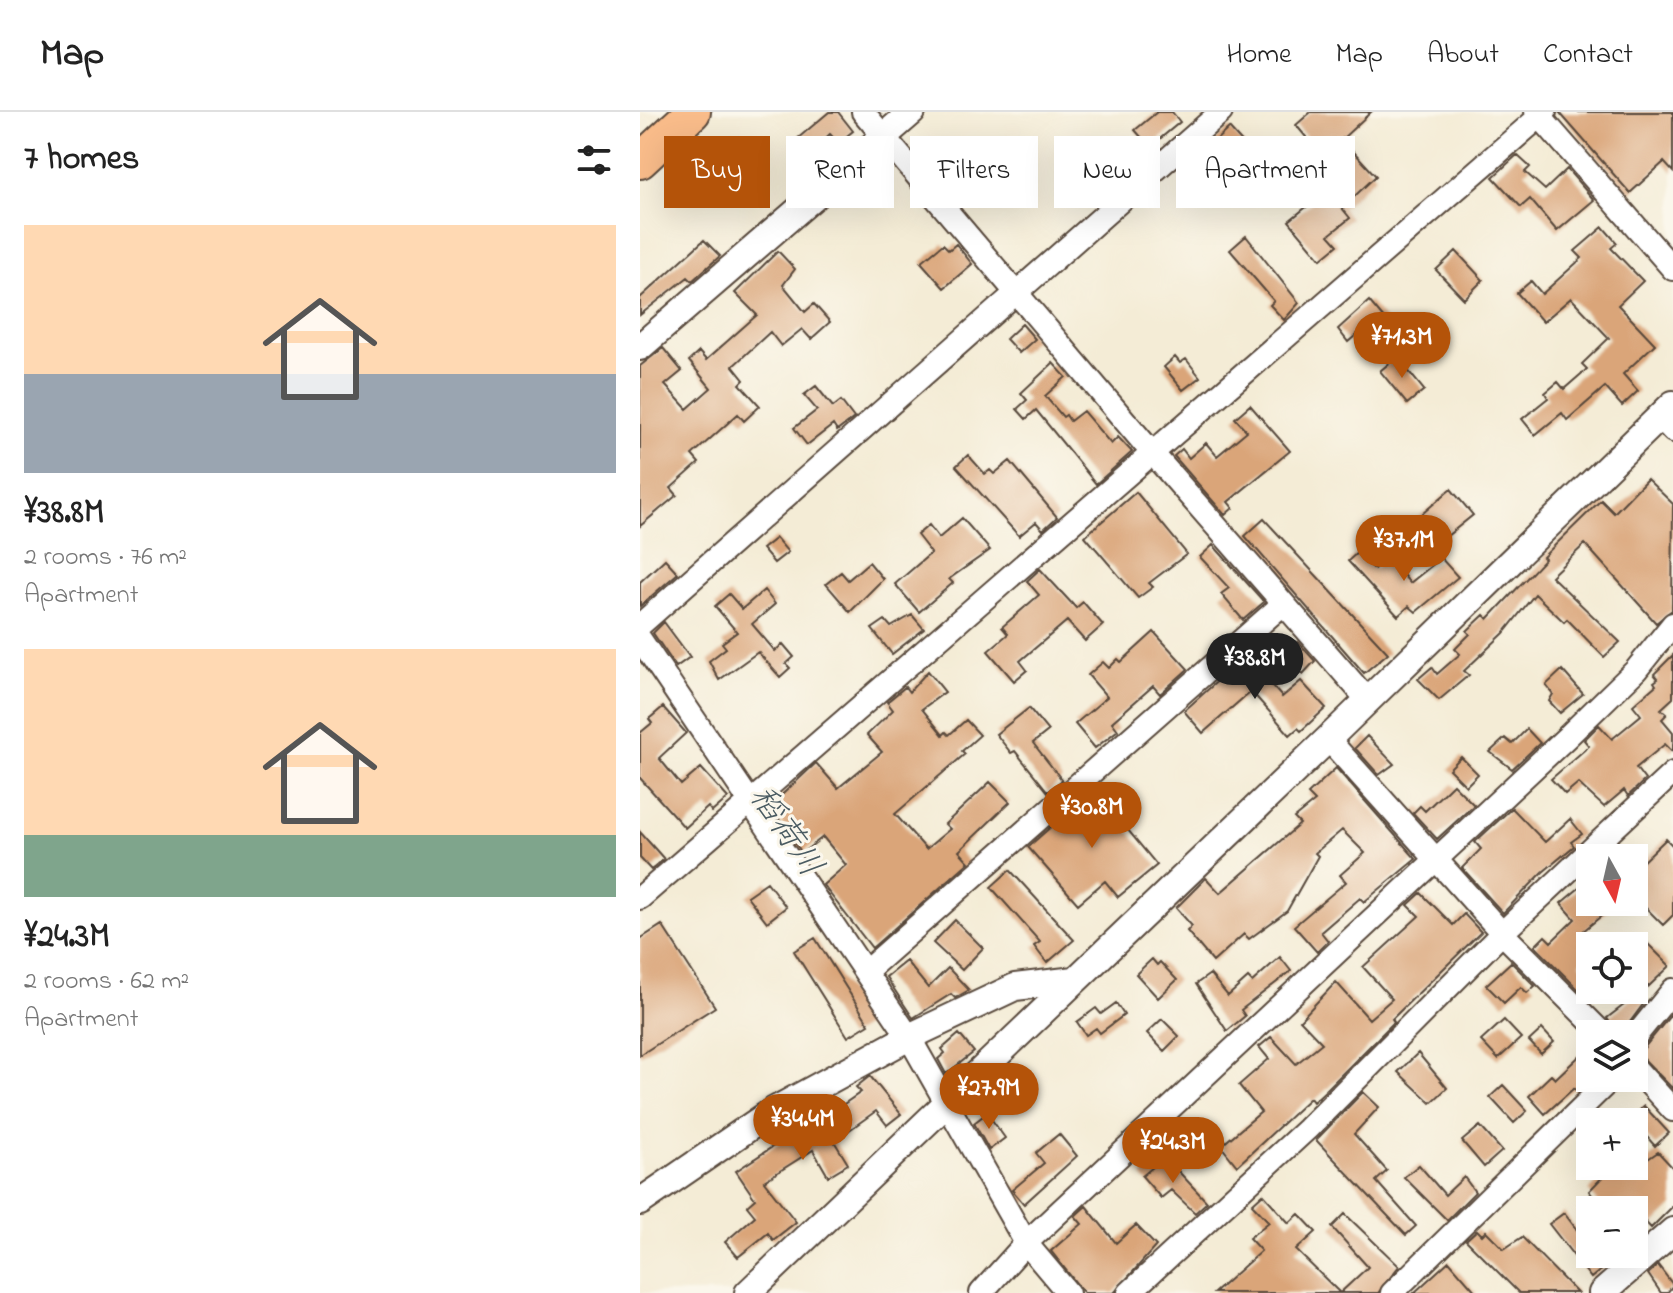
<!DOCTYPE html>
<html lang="en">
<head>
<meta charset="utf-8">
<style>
  body { margin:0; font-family:"Indie Flower","Klee One",sans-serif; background:#f6f6f6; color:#222; height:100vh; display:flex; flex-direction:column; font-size:30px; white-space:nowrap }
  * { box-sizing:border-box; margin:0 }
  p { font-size:26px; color:#767676 }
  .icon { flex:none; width:44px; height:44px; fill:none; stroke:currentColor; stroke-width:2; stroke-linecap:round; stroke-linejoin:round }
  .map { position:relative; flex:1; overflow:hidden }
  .side { display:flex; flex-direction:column; background:#fff; width:640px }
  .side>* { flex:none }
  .guide { position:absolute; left:24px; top:24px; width:760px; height:72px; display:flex; gap:16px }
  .needle { width:52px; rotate:172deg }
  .tools { position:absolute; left:936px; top:732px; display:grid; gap:16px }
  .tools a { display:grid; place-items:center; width:72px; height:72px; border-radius:0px; background:#fff; box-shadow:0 8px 32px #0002; font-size:40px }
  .price { position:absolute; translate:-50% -68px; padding:0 18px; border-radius:28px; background:#b45309; color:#fff; font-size:26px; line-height:52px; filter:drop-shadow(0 2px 4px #0008) }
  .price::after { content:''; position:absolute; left:50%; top:48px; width:24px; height:18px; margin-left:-12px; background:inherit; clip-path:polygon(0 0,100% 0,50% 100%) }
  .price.selected { background:#222; color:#fff }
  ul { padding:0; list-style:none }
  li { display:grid; align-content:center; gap:16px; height:424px; padding:0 24px }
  li span { display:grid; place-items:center; height:248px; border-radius:0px; color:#555 }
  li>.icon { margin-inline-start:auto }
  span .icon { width:144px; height:144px; fill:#fffc; stroke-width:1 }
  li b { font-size:34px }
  h2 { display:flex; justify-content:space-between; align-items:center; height:96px; padding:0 24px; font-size:34px }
  .pill { padding:0 28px; border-radius:0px; background:#fff; box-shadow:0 8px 32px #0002; font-size:28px; line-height:72px }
  .pill.selected { background:#b45309; color:#fff }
  header { display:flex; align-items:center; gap:48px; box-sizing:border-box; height:112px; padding:0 40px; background:#fff; border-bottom:2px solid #e0e0e0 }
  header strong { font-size:38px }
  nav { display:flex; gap:44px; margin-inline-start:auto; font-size:28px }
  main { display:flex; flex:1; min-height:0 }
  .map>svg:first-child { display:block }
  .building { fill:#daa579 }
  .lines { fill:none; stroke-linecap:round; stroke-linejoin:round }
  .minor-casing { stroke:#57473a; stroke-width:26 }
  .tertiary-casing { stroke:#57473a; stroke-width:30 }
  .primary-casing { stroke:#57473a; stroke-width:38 }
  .minor { stroke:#fff; stroke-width:22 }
  .tertiary { stroke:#fff; stroke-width:26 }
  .primary { stroke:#f9bc8a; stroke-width:34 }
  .labels { text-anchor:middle; stroke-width:6; stroke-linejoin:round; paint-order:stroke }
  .water-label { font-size:34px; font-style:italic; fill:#4a5b62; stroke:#fbf7ec }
</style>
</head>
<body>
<header>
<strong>Map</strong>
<nav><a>Home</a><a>Map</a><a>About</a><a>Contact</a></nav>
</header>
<main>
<section class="side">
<h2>7 homes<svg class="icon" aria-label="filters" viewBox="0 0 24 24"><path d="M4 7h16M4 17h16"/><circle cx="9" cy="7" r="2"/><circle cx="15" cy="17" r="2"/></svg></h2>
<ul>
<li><span style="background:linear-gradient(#ffd9b3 60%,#9aa5b1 0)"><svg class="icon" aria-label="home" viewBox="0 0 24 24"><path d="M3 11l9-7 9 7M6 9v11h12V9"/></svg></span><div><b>¥38.8M</b><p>2 rooms · 76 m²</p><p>Apartment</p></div></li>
<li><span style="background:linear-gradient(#ffd9b3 75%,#7fa58c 0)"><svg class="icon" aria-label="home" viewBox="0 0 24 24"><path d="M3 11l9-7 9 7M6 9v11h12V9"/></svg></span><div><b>¥24.3M</b><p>2 rooms · 62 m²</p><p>Apartment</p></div></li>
</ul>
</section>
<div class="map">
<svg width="1033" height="1181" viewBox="0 0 1033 1181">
  <rect width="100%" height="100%" fill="#fbf7ec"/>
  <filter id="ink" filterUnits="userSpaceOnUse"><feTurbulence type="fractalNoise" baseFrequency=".0125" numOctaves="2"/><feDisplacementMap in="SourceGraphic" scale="16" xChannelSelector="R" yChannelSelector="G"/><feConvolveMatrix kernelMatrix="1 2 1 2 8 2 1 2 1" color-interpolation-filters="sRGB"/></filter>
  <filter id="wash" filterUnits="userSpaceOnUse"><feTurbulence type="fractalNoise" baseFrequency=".006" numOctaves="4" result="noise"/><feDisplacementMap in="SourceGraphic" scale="32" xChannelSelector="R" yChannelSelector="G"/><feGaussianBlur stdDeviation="1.8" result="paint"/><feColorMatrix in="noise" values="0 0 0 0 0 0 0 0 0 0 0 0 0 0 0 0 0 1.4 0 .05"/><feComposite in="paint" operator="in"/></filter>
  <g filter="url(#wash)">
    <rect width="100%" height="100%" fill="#f4ecd6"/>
    <g id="blocks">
      <path class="building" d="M189,0H198L213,19L198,31L190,22L169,41L157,27Z
        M517,0H532L540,10L510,35L495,18Z
        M671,0H731L702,27L736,64L702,96L710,106L689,123L698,133L681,147L649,109L701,67L656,13Z
        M919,0H1033V60L1024,50L990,81Z
        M589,16L634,66L619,80L574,30Z
        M877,43L890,55L885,60L905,78L927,57L954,88L917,119L890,87L881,95L853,65Z
        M963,115L977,131L971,136L1003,169L978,193L1015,232L983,262L998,279L982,294L965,275L927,308L922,301L895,323L882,307L908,286L905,281L918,270L924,277L947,257L942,252L969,226L931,186L903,210L877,181L891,169L902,182L942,146L935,139Z
        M606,124L659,191L644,208L630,193L634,189L590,138Z
        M64,128L80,144L52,169L48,165L0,203V186Z
        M303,132L309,138L316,132L332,152L304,176L281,150Z
        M138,139L155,157L143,173L165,200L174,192L190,210L171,227L162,217L141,234L130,220L93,254L104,268L100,272L120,294L104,309L98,302L52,343L59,351L31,376L37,383L0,414V254L23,236L42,259L25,273L47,297L71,276L49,249L59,240L66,248L117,203L95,181Z
        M816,139L843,168L824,187L796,158Z
        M729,189L766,233L757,241L730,211L708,230L698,217Z
        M382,212L395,227L379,241L366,227Z
        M535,245L540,251L546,247L560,265L543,278L524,255Z
        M757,245L784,278L767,292L740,259Z
        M413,251L426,265L405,284L423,305L426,303L430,309L443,299L471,332L478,325L492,340L456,372L396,298L386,307L377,297L387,288L381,281Z
        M176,274L193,295L201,289L214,306L197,319L193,313L167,333L154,316L177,298L164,283Z
        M610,293L650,339L588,390L593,396L585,403L534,344L542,337L549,346L566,331L577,344L607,319L595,306Z
        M328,343L345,362L350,358L354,362L370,349L417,405L403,418L396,410L379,424L316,354Z
        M1007,367L1033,392L1032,498L1016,511L945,432L911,464L980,530L964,545L927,507L924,510L895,482L864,521L824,559L829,563L799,588L778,567L792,555L797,562L820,542L815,537L830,522L827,519L844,503L848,507L905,447L903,445L961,388L974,401Z
        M811,377L833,403L771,453L765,446L789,422L776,407Z
        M496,380L547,442L509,471L513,475L498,486L445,424Z
        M322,406L350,438L309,467L313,471L279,500L255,472L291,441L277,423L289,413L299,426Z
        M624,407L748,541L724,561L605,424Z
        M136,426L148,440L134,451L122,437Z
        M573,433L624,490L603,508L581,482L589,476L560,445Z
        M718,440L734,457L740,451L744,454L751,449L770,471L801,446L818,465L776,500L769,494L758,504L708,449Z
        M25,447L38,461L0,494V470Z
        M229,450L243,467L210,500L186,472L201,460L208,468Z
        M400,457L436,496L443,490L463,513L445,529L427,509L380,549L387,558L374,569L348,539L368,522L362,515L399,483L387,469Z
        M124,478L135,492L112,512L135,539L143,532L154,545L146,552L150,556L140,565L118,540L79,568L69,549L86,536L82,531L97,520L75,494L89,482L102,497Z
        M272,503L284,517L252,542L232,517L245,508L251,515Z
        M24,510L50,545L36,555L13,521Z
        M514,520L548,557L520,582L513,574L472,610L478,618L455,636L435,612L467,585L448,563L463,550L469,556L478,547L481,550Z
        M658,530L675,549L663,562L645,543Z
        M1033,543V586L1021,597L1027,602L1022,607L1033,620V640L1025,632L996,656L1005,668L988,684L984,678L964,695L938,671L925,682L911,667L949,634L944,628L959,613L972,627L1001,603L993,593L1016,573L1014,570L1018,567L1014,562Z
        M601,548L620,570L625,566L642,585L661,569L686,596L661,619L658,616L650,623L611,579L563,621L544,599Z
        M922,558L943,582L920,601L909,589L913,582L906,573Z
        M288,559L305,580L282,597L303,623L306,620L309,623L326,608L340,623L322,639L325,642L255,702L286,737L310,717L305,712L350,670L370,690L319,739L329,750L232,836L183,773L206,753L183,725L162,741L130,694L176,651L198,676L242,640L227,623L253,598L247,590L265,575L269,580Z
        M23,595L46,621L19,646L41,673L61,656L88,686L72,700L68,695L45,716L0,666V621L12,611L9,607Z
        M389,596L408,619L393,631L422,668L408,680L375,639L371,641L356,622Z
        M887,617L900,631L872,657L850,640L865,626L872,632Z
        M727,624L754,652L739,663L715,636Z
        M821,645L838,662L826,674L809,657Z
        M696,656L776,747L724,790L720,786L681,820L688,829L677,840L654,814L706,770L700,763L725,741L702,718L675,741L678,744L647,799L609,827L604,822L573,850L547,819L552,814L536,796L566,766L580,781L660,712L654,706L675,689L668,682Z
        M813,672L834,693L797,727L773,701L780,694L785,699Z
        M454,677L517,753L478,785L465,769L438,792L388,735Z
        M872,696L905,730L930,707L942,722L931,730L934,734L903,760L863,801L822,756L841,737L835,730Z
        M0,720L24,747L11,758L0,746Z
        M1026,727L1033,734V803L1023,813L1002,792L994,797V758Z
        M370,758L434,828L407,851L394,834L400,830L351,775Z
        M950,767V790H978L942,820L950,829V842L940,851L950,862V869L939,878L895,834L905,824L911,830L935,807L921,791Z
        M127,770L146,795L127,810L107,784Z
        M781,781L813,813L824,802L841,820L752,907L754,910L686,978L673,990L670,986L597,1054L581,1034L621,1000L599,973L629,947L619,935L631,925L656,952L682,931L660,908L696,870L729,907L752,887L723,855L779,804L768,793Z
        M315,808L343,836L322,858L293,831Z
        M22,813L75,895L0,943V827Z
        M175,826L229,912L208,925L154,839Z
        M1003,827L1030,854L1008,875L994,859V835Z
        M640,845L651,859L601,898L605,904L587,919L556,872L570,862L588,884L608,866L612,870Z
        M512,847L517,853L520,850L537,868L518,886L496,862Z
        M266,849L288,876L308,856L329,878L315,886L311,882L273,906L246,865Z
        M871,850L895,874L887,881L881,875L864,891L846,873Z
        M997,883L1004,891L981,922H977L967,906Z
        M476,891L484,903L460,921L456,916L446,923L437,910L456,896L461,902Z
        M1033,900V977L999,942Z
        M522,907L539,924L524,939L507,921Z
        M864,908L881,926L858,947L841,929Z
        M902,917L914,930L901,942L889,929Z
        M319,922L334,940L306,962L298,947L305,941L302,937Z
        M950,934V968L938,980L934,976L905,1002L889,984L911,963L915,967Z
        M778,941L807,976L791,991L758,960Z
        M230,964L261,1002L247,1013L236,999L194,1029L208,1052L188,1064L173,1038L124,1069L156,1110L133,1128L128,1121L98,1145L85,1130L115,1104L107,1094L115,1087L96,1059L170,1010L172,1014L221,980L216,975Z
        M863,973L887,999L874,1011L850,985Z
        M723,980L739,995L714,1022L747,1059L736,1069L776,1114L766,1123L676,1028Z
        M1004,994L1029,1021L1015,1034L990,1006Z
        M347,1001L365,1026L349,1038L334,1011Z
        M840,1014L862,1039L844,1055L822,1029Z
        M419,1022L437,1044L384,1092L372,1078L404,1051L396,1041Z
        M1018,1040L1033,1056V1094L1011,1116L994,1098H964L949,1079L973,1054H984L989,1060Z
        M525,1045L567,1090L555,1101L531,1078L521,1086L502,1064Z
        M779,1053L805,1083L824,1065L835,1080L807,1108L764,1065Z
        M623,1082L649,1111L659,1102L676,1120L656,1138L700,1181L728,1155L692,1115L705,1102L759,1154L738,1181H574L621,1139L609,1126L629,1110L612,1092Z
        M446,1094L476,1131L496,1113L516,1134L474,1181H444L411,1139L442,1112L435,1104Z
        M924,1101L950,1135V1142H980L951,1166L909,1112Z
        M837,1118L842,1123L846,1119L864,1137L882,1125L937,1181H879L826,1128Z
        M809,1149L837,1181H774Z
        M1018,1153L1033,1173L1027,1181H1021L1008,1162Z"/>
    </g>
  </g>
  <g filter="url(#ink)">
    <use href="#blocks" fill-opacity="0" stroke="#57473a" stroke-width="2"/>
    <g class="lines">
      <defs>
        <path id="minor" d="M223,0L514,343L726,586
          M896,0L1033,157
          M1019,304L1033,319
          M0,513L581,0
          M0,527L269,925L386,1131L428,1181
          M688,627L862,821L963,922
          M0,786L905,0
          M225,860L643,492
          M994,926L1033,878
          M994,955L1033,998
          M341,1181L386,1131L927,625L996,558L1033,512
          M489,1181L667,1017L862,821L1033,661
          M752,1181L972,966"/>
        <path id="tertiary" d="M0,235L272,0
          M0,1090L133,999L269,925L375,875L435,868
          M108,1181L688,627L1033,292
          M962,1181L1033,1119"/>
        <path id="primary" d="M0,49L53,0"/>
      </defs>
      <use href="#minor" class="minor-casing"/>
      <use href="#tertiary" class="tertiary-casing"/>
      <use href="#primary" class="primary-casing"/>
      <use href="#minor" class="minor"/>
      <use href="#tertiary" class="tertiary"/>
      <use href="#primary" class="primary"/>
    </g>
  </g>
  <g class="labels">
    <g class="water-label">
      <text transform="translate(148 718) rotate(56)" y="12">稻荷川</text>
    </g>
  </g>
</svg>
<div class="tools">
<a><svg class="needle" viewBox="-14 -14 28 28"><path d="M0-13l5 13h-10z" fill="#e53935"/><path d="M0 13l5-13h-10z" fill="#767676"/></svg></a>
<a><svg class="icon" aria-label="locate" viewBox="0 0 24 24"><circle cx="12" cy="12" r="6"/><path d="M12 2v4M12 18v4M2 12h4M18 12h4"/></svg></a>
<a><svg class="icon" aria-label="layers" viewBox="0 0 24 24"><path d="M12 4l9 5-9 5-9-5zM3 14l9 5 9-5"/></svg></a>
<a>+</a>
<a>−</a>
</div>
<b class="price" style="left:762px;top:268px">¥71.3M</b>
<b class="price" style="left:764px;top:471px">¥37.1M</b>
<b class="price selected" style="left:615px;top:589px">¥38.8M</b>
<b class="price" style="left:452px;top:738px">¥30.8M</b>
<b class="price" style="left:349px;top:1019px">¥27.9M</b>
<b class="price" style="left:163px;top:1050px">¥34.4M</b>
<b class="price" style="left:533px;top:1073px">¥24.3M</b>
<div class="guide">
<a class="pill selected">Buy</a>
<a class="pill">Rent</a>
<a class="pill">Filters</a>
<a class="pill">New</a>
<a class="pill">Apartment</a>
</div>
</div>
</main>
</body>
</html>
